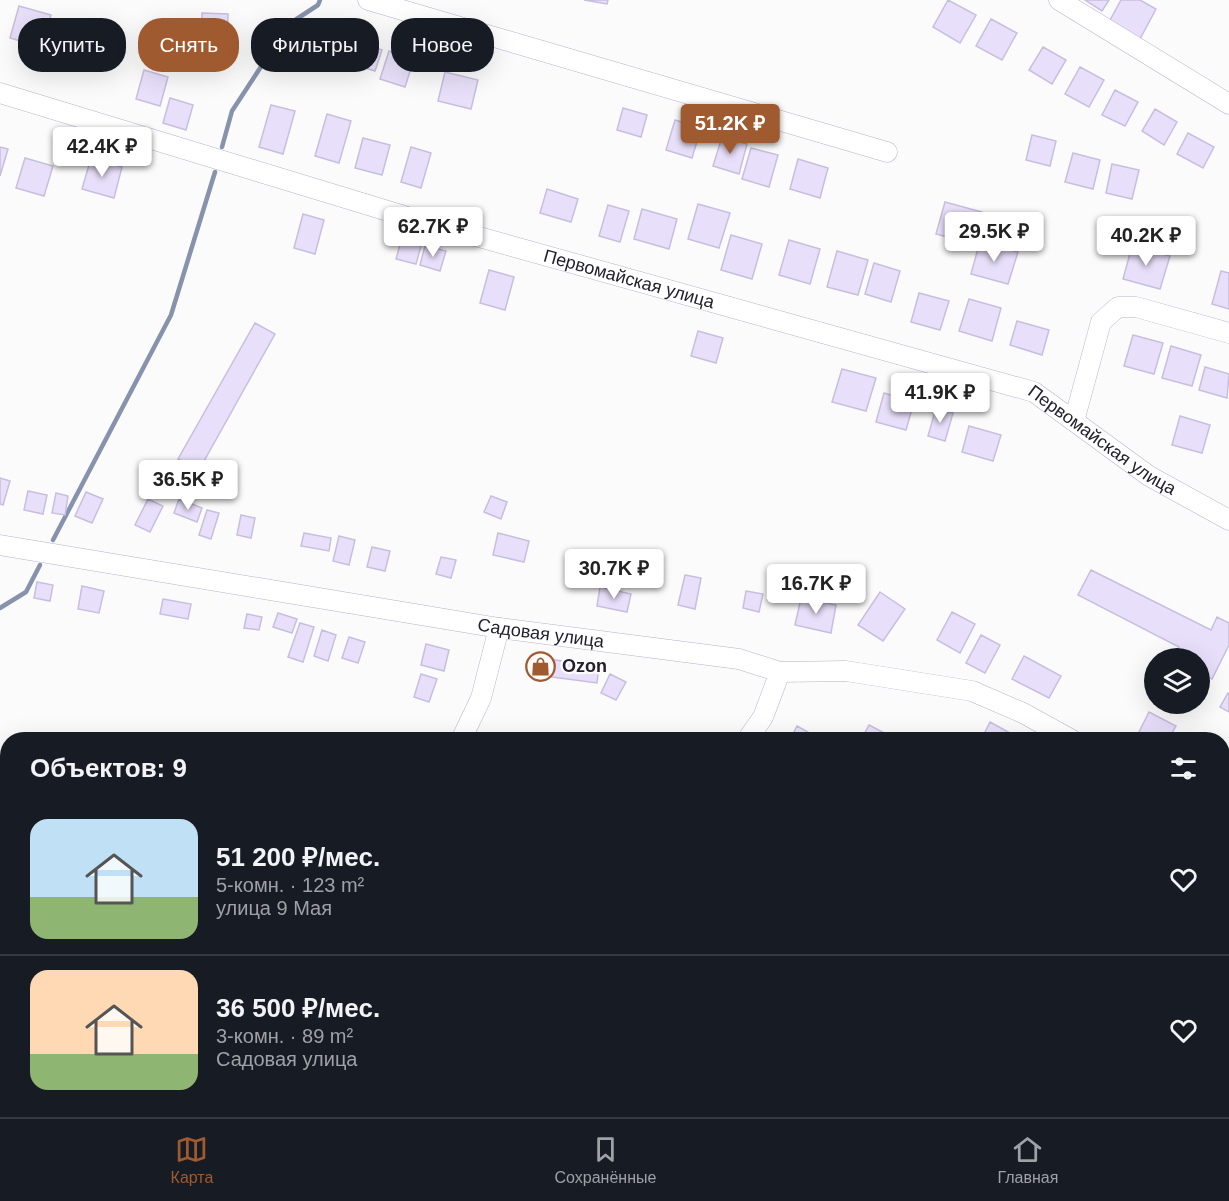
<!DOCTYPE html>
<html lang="ru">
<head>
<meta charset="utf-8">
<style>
  body { margin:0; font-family:Arial,sans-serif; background:#20242c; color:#f1f3f6; height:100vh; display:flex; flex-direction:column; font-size:22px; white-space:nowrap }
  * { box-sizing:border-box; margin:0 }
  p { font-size:20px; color:#9ea1a6 }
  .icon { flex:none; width:33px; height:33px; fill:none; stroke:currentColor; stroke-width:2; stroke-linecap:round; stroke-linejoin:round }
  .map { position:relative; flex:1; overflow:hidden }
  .panel { position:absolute; left:0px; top:732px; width:1230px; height:386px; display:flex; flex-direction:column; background:#171b24; border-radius:24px 24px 0 0; box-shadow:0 6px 24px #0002 }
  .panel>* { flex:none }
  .banner { position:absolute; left:18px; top:18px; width:600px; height:54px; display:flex; gap:12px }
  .fabs { position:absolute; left:1144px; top:648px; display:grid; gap:12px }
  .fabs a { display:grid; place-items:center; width:66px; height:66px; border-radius:50%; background:#171b24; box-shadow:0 6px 24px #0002; font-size:30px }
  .price { position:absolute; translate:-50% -51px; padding:0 14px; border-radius:6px; background:#fff; color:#222; font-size:20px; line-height:39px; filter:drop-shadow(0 2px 3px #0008) }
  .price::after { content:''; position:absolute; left:50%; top:36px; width:18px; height:14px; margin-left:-9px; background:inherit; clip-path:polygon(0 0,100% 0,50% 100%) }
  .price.current { background:#a05a2f; color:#fff }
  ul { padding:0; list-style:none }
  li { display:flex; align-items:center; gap:18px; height:150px; padding:0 30px }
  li+li { border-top:2px solid #363941 }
  li span { display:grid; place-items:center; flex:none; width:168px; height:120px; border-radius:18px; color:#555 }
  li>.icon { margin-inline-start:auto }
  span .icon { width:72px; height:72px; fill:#fffc; stroke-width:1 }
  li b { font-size:26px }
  h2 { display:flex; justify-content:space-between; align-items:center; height:72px; padding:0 30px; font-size:26px }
  .pill { padding:0 21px; border-radius:24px; background:#171b24; box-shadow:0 6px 24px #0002; font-size:21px; line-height:54px }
  .pill.current { background:#a05a2f; color:#fff }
  .dock { display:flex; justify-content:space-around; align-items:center; height:84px; border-top:2px solid #363941; background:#171b24; font-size:16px; color:#9ea1a6 }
  .dock a { display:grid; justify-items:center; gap:3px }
  .dock .current { color:#a05a2f }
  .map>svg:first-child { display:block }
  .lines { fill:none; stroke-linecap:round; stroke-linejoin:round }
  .stream { stroke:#8793ad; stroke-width:4.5 }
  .building { fill:#e8e0fa; stroke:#c8bede; stroke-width:1.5 }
  .street-casing { stroke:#bab0d0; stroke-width:21 }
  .street { stroke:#fff; stroke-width:20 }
  .labels { text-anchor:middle; stroke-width:4.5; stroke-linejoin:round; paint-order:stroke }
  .street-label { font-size:18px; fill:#24202c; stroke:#fbfbfb }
  .poi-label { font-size:18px; font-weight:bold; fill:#24202c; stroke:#fbfbfb; text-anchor:start }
</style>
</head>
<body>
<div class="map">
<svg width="1229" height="1117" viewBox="0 0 1229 1117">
  <rect width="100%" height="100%" fill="#fbfbfb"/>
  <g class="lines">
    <path class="stream" d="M222,147L232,111L289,24L318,5L320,0
      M53,540L171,315L215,172
      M0,608L26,592L40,565"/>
  </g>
  <path class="building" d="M584,0H608L607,4Z
    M948,0L976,15L960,43L933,27Z
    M1085,0H1109L1102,11Z
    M1121,0H1140L1156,9L1140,39L1109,22Z
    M19,6L51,15L42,47L10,38Z
    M202,13L228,14L227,40H201Z
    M991,19L1017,33L1002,60L976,46Z
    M309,27L329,33L321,60L301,54Z
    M348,39L382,50L375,71L342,61Z
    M57,43L81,50L76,68L51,61Z
    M1043,47L1066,60L1052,84L1029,70Z
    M389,51L414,59L405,87L380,79Z
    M1080,67L1104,80L1089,107L1065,94Z
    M144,70L168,77L160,106L136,99Z
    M445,72L478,80L471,109L438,101Z
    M1115,90L1138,102L1125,126L1102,115Z
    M170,98L193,105L186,130L163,123Z
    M271,105L295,111L283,154L259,147Z
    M623,108L647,115L641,137L617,130Z
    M1155,109L1177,122L1164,145L1142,131Z
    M327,114L351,121L339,163L315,156Z
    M675,120L701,128L692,158L666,150Z
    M1188,133L1214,147L1203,168L1177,154Z
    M1032,135L1056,141L1050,166L1026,160Z
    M722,137L747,144L739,174L713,166Z
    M363,138L390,145L382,175L355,168Z
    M0,147L8,149L0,176Z
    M411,147L431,153L421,188L401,182Z
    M751,148L778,155L769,187L742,179Z
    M1073,153L1100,160L1093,189L1065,182Z
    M25,158L53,166L44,196L16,188Z
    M91,158L122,167L114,198L82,189Z
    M798,159L828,168L820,198L790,189Z
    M1112,164L1139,170L1132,199L1106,193Z
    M547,189L578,199L571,222L540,213Z
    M945,202L982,212L973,244L936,234Z
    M698,204L730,213L719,248L688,239Z
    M608,205L629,211L620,242L599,236Z
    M642,209L677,219L669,249L634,239Z
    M303,214L324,220L315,254L294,248Z
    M731,235L762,244L752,279L721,270Z
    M789,240L820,249L810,284L779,275Z
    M401,241L421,246L416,264L396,259Z
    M980,241L1018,252L1008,284L971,274Z
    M425,246L446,251L440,271L420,265Z
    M1132,246L1170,256L1160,289L1123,279Z
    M837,251L868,260L858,295L827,287Z
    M874,263L900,271L891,302L865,294Z
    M489,270L514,277L505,310L480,303Z
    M1221,271L1229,273V309L1212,304Z
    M919,293L949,301L940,330L911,322Z
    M969,299L1001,308L992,341L959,331Z
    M1017,321L1049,330L1042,355L1010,345Z
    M255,323L275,334L199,470L178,459Z
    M698,331L723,338L716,363L691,356Z
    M1133,335L1163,343L1154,374L1124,366Z
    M1171,346L1201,355L1192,386L1162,378Z
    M1205,367L1229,374L1227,398L1199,390Z
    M842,369L876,378L866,411L832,402Z
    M884,393L914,402L906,430L876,422Z
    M936,408L953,413L945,441L928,436Z
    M1180,416L1210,425L1202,453L1172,445Z
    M969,426L1001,435L993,461L962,452Z
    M0,478L10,481L3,505L0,504Z
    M28,491L47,495L43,514L24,510Z
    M86,492L103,499L92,523L75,516Z
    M56,493L68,496L65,515L52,513Z
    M491,496L507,502L501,519L484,512Z
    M148,499L163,506L150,532L135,525Z
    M179,499L202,508L197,522L174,513Z
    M207,510L219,513L211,539L199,535Z
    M241,515L255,518L251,538L237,535Z
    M304,533L331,538L329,551L301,546Z
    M498,533L529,541L524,562L493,555Z
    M339,536L355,540L349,565L333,561Z
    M372,547L390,551L385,571L367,567Z
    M441,557L456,560L451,578L436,574Z
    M1091,570L1211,630L1217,617L1229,623V645L1212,679L1200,673V658H1173L1179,647L1078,595Z
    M685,575L701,578L695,609L678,605Z
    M37,582L53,585L50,601L34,598Z
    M82,586L104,591L99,613L78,609Z
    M600,587L631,594L627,612L597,606Z
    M746,591L763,594L759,612L743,608Z
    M880,592L905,609L883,641L858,625Z
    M801,598L836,605L831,633L795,625Z
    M163,599L191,604L188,619L160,614Z
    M952,612L975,624L960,653L937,640Z
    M278,613L297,619L292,633L273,627Z
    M247,614L262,617L259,630L244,628Z
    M300,623L314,627L303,662L288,657Z
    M322,630L336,635L328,661L314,656Z
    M981,635L1000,645L985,673L966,663Z
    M349,637L365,642L358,663L342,658Z
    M426,644L449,650L444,671L421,665Z
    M1024,656L1061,676L1049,698L1012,679Z
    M533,657L599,666L597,683L530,674Z
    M421,674L437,679L429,702L414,697Z
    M610,674L626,682L616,700L601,693Z
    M1228,693L1229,694V712L1220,707Z
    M1149,712L1176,726L1168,740H1135Z
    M990,722L1012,734L1009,740H981Z
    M869,725L890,736L888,740H861Z
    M797,726L822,740H790Z
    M1229,762V793L1222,790V775Z
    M1229,975V1001L1222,997V985Z
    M229,1110H242L258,1117H226Z
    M944,1110H965L961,1117Z
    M1000,1110H1027L1024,1117H1013Z"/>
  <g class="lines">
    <defs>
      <g id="street">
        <path d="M368,0L887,152"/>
        <path d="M1059,0L1229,104"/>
        <path id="s1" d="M0,93L411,218L1034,392L1149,476L1229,520"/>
        <path d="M1074,421L1101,322L1118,307H1136L1229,333"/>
        <path id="s2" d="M0,545L499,628L739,659L780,672L846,671L972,691L1023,713L1072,740"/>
        <path d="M461,740L481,698L499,628"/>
        <path d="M747,740L763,717L780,672"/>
        <path d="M1222,821L1229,824"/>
        <path d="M0,841L8,843"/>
        <path d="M1222,883L1229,874"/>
        <path d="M321,1117L326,1110"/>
        <path d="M525,1117L528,1110"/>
        <path d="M1063,1117L1068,1110"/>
      </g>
    </defs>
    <use href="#street" class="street-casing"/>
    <use href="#street" class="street"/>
  </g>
  <defs>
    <symbol id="shop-ring" viewBox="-11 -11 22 22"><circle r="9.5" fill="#fbfbfb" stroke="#a05a2f" stroke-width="1.5"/><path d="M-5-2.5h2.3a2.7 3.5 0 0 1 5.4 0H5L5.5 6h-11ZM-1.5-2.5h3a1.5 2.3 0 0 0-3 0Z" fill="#a05a2f"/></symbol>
  </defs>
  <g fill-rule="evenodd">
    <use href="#shop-ring" x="524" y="650" width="33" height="33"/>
  </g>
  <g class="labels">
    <g class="street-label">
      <text dy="6" stroke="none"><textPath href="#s1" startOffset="656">Первомайская улица</textPath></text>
      <text dy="6" stroke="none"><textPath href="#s1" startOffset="1160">Первомайская улица</textPath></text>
      <text dy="6" stroke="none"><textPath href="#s2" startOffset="548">Садовая улица</textPath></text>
    </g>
    <g class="poi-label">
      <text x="562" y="672">Ozon</text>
    </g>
  </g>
</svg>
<div class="fabs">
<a><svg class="icon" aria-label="layers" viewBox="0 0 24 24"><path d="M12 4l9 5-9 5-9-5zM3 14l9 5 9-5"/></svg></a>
</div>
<b class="price current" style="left:730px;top:155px">51.2K ₽</b>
<b class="price" style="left:102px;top:178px">42.4K ₽</b>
<b class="price" style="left:433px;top:258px">62.7K ₽</b>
<b class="price" style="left:994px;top:263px">29.5K ₽</b>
<b class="price" style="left:1146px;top:267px">40.2K ₽</b>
<b class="price" style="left:940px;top:424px">41.9K ₽</b>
<b class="price" style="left:188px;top:511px">36.5K ₽</b>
<b class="price" style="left:614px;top:600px">30.7K ₽</b>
<b class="price" style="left:816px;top:615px">16.7K ₽</b>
<div class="banner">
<a class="pill">Купить</a>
<a class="pill current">Снять</a>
<a class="pill">Фильтры</a>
<a class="pill">Новое</a>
</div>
<section class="panel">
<h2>Объектов: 9<svg class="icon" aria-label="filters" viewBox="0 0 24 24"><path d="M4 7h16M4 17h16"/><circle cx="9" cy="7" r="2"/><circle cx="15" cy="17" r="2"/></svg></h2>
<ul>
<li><span style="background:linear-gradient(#bfe0f5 65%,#8fb573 0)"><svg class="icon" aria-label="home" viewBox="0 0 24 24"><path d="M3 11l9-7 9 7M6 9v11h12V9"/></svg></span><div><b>51 200 ₽/мес.</b><p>5-комн. · 123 m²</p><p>улица 9 Мая</p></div><svg class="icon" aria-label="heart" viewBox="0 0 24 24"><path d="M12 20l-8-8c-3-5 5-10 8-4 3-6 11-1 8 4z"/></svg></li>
<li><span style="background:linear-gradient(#ffd9b3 70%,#8fb573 0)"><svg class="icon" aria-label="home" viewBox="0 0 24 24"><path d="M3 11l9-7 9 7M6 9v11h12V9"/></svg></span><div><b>36 500 ₽/мес.</b><p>3-комн. · 89 m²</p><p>Садовая улица</p></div><svg class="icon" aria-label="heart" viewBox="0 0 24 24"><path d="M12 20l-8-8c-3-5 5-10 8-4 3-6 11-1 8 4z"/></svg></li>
</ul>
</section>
</div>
<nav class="dock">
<a class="current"><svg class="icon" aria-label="map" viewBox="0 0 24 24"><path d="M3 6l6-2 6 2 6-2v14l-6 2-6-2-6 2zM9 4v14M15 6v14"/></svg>Карта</a>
<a><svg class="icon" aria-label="saved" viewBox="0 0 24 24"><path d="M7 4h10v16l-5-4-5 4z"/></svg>Сохранённые</a>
<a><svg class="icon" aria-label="home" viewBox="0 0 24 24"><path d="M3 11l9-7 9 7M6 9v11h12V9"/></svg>Главная</a>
</nav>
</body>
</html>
